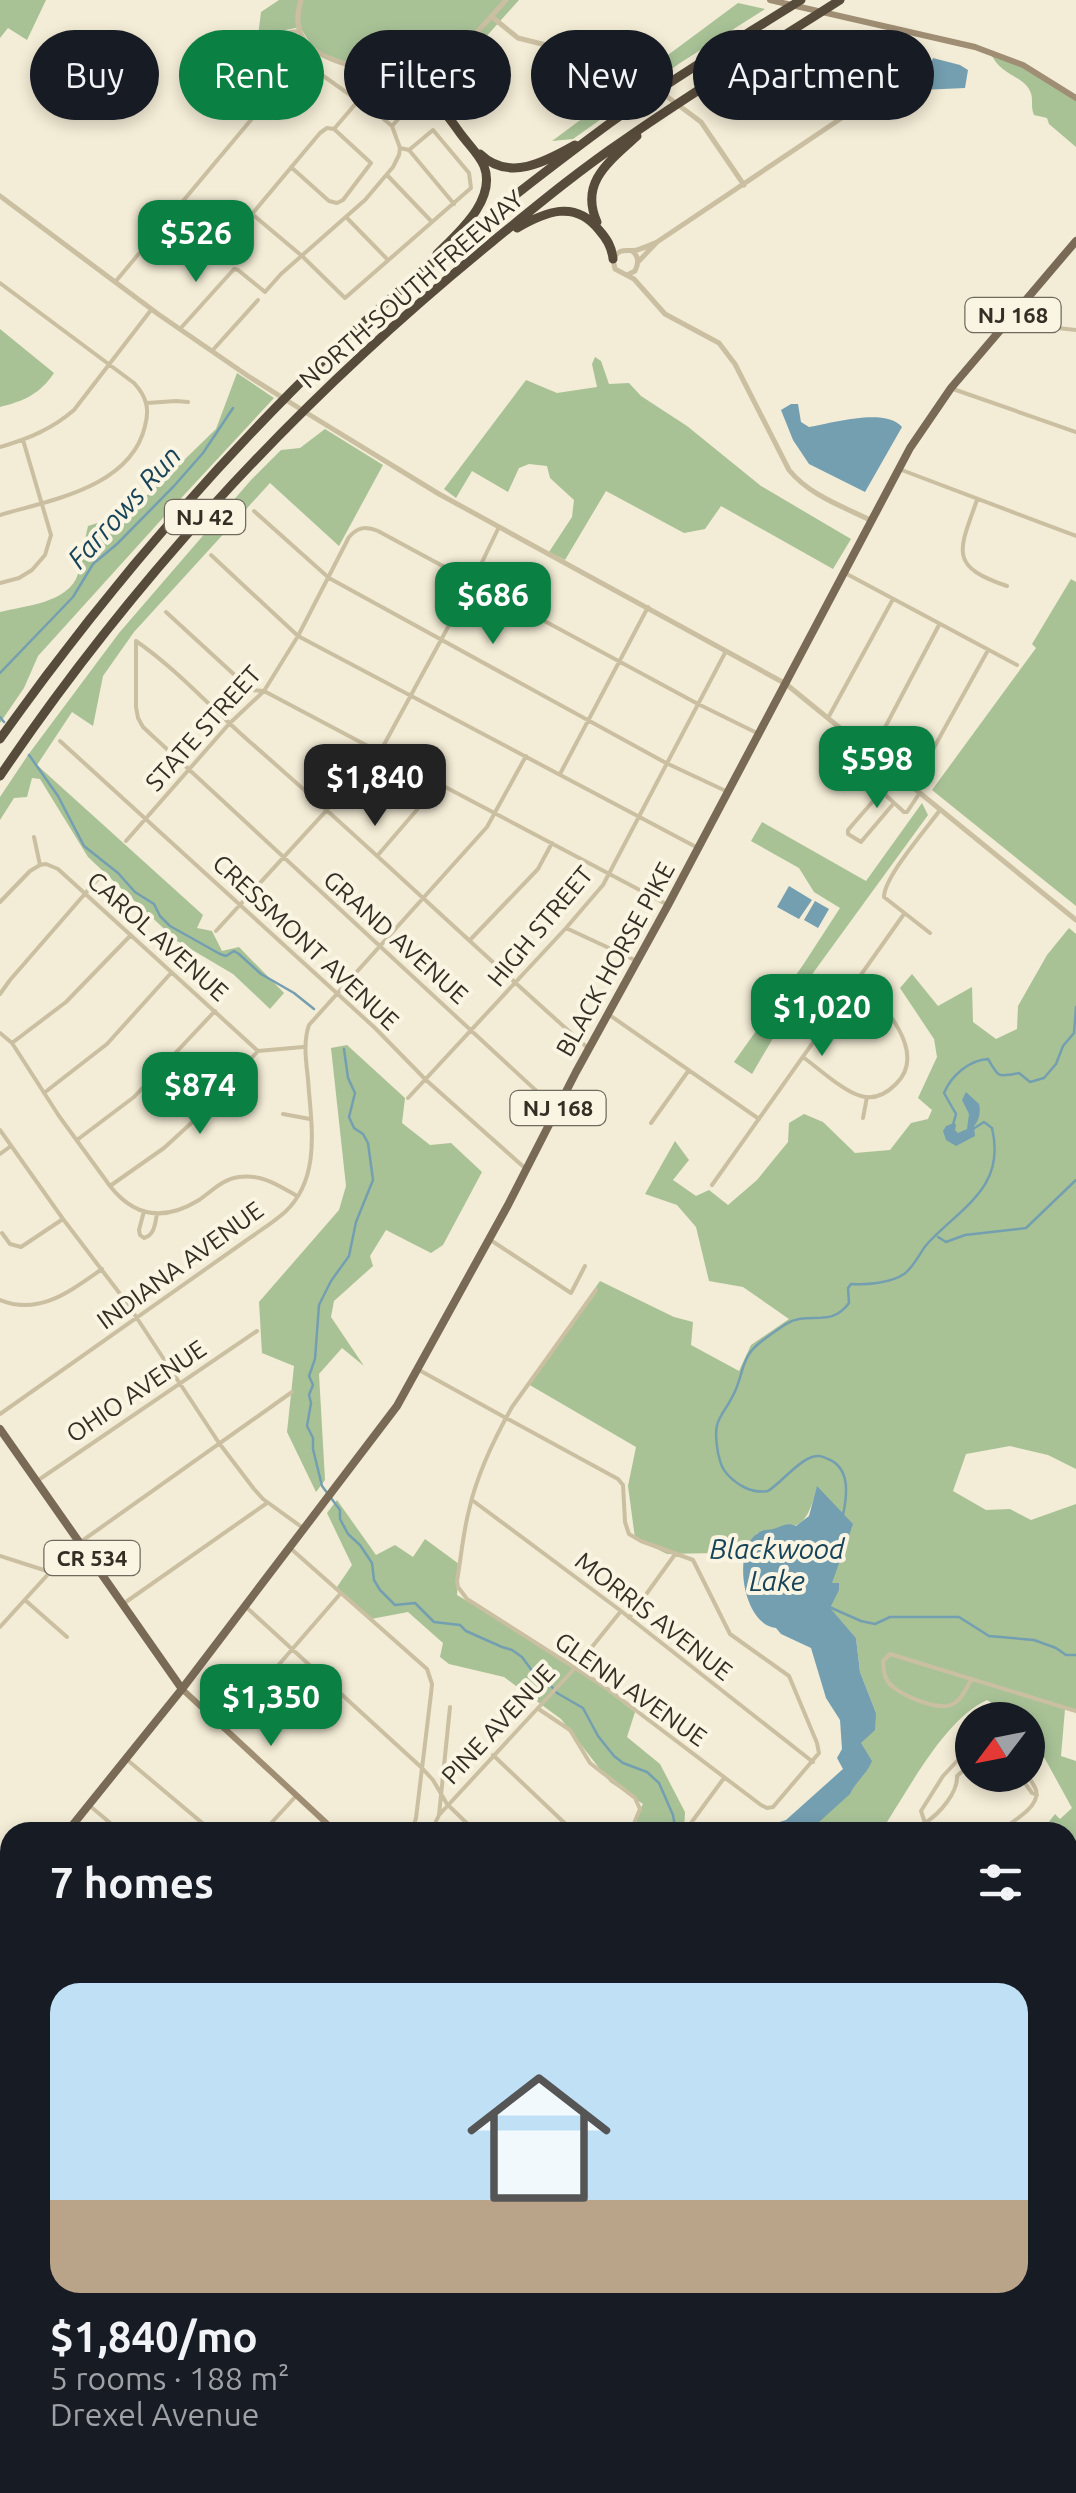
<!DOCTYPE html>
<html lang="en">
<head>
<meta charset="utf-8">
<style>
  body { margin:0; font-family:Ubuntu,sans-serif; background:#20242c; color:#f1f3f6; height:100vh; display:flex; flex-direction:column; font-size:38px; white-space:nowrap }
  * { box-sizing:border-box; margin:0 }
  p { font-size:32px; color:#9ea1a6 }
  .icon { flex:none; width:55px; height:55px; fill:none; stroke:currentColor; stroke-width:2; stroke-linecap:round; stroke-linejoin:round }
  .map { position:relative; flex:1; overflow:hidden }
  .side { position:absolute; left:0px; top:1822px; width:1078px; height:672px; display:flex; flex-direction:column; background:#171b24; border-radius:30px 30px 0 0; box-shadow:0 5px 15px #0003 }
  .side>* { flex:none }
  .guide { position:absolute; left:30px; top:30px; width:1018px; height:90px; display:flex; gap:20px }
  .needle { width:65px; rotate:238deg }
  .fabs { position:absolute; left:955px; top:1702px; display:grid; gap:20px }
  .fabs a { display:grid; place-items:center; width:90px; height:90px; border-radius:50%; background:#171b24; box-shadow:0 5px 15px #0003; font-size:50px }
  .price { position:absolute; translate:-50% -85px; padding:0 22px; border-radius:20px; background:#0b8043; color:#fff; font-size:32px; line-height:65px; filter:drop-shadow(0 2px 5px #0008) }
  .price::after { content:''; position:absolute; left:50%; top:60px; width:30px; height:22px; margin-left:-15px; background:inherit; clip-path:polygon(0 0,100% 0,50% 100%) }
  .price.selected { background:#222; color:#fff }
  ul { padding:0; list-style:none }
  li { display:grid; align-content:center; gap:20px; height:530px; padding:0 50px }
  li+li { border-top:2px solid #363941 }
  li span { display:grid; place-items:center; height:310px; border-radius:30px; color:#555 }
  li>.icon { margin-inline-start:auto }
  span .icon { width:180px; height:180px; fill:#fffc; stroke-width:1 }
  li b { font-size:42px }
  h2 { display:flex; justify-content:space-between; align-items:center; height:120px; padding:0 50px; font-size:42px }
  .pill { padding:0 35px; border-radius:45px; background:#171b24; box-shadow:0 5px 15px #0003; font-size:35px; line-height:90px }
  .pill.selected { background:#0b8043; color:#fff }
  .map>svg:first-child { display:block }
  .green { fill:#a8c296 }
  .water { fill:#749fb1 }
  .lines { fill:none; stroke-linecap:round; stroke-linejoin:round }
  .stream { stroke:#749fb1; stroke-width:2.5 }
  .minor { stroke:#cbbfa2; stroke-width:4 }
  .tertiary { stroke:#cbbfa2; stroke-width:5 }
  .secondary { stroke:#9f8e73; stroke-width:6 }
  .primary { stroke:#786a55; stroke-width:8 }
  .motorway { stroke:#574b3b; stroke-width:9 }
  .labels { text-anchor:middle; stroke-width:8; stroke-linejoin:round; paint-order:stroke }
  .shield { fill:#faf5e3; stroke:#706a5e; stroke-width:2.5 }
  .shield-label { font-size:22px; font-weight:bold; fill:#352e25 }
  .street-label { font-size:25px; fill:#352e25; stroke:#faf5e3 }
  .water-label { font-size:28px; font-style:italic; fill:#184459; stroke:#faf5e3 }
</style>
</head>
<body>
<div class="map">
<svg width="1076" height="2493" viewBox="0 0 1076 2493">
  <rect width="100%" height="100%" fill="#f3ecd6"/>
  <path class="green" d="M0,0H46L27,40L8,28L0,38Z
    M279,0H519L441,87L428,72L397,75L343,61L319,52L310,43L300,27L258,36L261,12Z
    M738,3L765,9L680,63L573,139L552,141Z
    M990,52L1023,65L1076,98V147L1049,124L1047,118L1034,115C1030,106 1034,99 1030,91C1023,75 1000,76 990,52Z
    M0,329L54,373C40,394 24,401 0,407Z
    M595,357L601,361L609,384L629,383L641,396L687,426L761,486L851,539L833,569L721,506L705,529L684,533L606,491L565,560L549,552L572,517L574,500L550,478L547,466L529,464L519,468L508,492L472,471L456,498L444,489L526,380L557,393L597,387L592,364Z
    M237,373L274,398L171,509L38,656L24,688L0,723V612C24,606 69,603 78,574C83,559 84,542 88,526L107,520L149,494L216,429Z
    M325,429L383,465L339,546L270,483L134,632L103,676L93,726L72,712L37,765L203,915L197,928L212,931L222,951L239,947L284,993L270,1009L233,974L177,941L88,857L40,779L32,778L27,797L14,798L0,820V797L28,755L119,633L251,480L281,450L300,448Z
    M1071,579L1076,582V906L932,790L1036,648L1032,644Z
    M922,803L928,815L805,984L752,1074L734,1062L803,965L840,908L814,892L799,868L751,841L762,822L866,881Z
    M1069,928L1076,934V1469L1048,1455L1010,1446L966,1454L953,1491L986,1510L1010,1509L1031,1520L1076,1504V1711L1065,1709L1061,1756L1076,1761V1934L1068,1933V1832H1041L1055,1814L1060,1819L1072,1808L1028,1728V1720H1020L987,1700C945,1719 910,1787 885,1825L847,1829V1832H802L861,1743L876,1713L860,1672L856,1638L830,1609L831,1584L817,1487C805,1532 799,1526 757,1533L744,1562L714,1553L667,1554L635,1538L628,1486L636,1447L528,1384L600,1281L674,1317L693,1322L691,1345L739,1371L751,1345L789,1319L743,1287L709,1281L696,1227L677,1205L645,1194L675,1141L689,1160L673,1180L696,1196L709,1190L728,1205L757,1180L788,1142L789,1123L804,1114L823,1122L855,1153L890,1150L911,1123L928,1119L932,1110L918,1098L937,1057L934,1039L900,988L912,974L938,1006L972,987L973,1022L996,1039L1017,1029L1018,1006L1047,955Z
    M347,1045L405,1098L402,1123L430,1145L451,1143L482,1172L443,1245L431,1253L386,1230L370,1256L373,1266L334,1301L331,1317L364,1366L342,1348L319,1374L325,1480L316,1492L287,1432L294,1366L262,1353L259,1302L339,1210L346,1186L331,1048Z
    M337,1500L376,1555L395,1545L413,1557L425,1539L459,1564L457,1595L571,1663L635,1712L627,1737L660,1764L685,1812L684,1832H631L629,1829L643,1804L610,1782L561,1719L504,1677L449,1664L440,1657L443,1643L408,1612L371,1619L337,1587L352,1565L327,1513Z
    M10,2073V2134L0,2120V2074Z
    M1076,2163V2258L1068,2257V2172Z
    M334,2485H384L387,2493H337Z
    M407,2485H541L547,2493H411Z"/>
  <path class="water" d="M933,58L960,65L968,70L965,88L921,90L920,88Z
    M791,404H798L801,422L809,427C832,423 886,407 902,427L865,492L809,464L793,440L781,410Z
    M789,886L812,900L799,919L777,907Z
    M815,901L829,909L818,928L804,920Z
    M966,1092L979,1104C981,1111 979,1121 974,1126L975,1136L956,1146L946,1140L943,1131L946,1126L954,1123L956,1125L955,1130L958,1133L967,1129L969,1114L962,1100Z
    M817,1486L853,1524L832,1583H839V1590L830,1608L856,1638L860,1672L876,1713L875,1730L861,1743L872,1761C867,1774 856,1781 850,1794L808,1832H744L759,1823L770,1825L786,1820L843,1769L837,1758L842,1749L840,1720L826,1698L811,1648L781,1634L776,1628C743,1625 731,1550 758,1533C763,1529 768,1530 773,1529C784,1526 786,1522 796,1526L809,1516Z"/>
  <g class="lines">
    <path class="stream" d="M0,673L73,597L93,564L117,544L174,486L203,453L233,408
      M0,717L4,722
      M29,755L58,796L84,846L118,873L135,892L154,904L160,916L170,926L220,954L226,956L234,951L239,954L261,974L294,993L314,1009
      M344,1049L348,1078L355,1093L349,1117L354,1128L363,1134L368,1143L373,1180L356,1222L349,1256L331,1281L319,1305L315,1359L309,1376L313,1385L309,1395L311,1403L307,1426L313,1438V1449L322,1486L340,1510V1519L348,1534L360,1545L372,1563L374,1580L380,1590L395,1605L415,1603L434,1622L460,1625L466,1631L502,1647L512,1650L522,1657L533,1672L545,1679L557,1693L583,1708L598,1736L614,1756L623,1763L647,1772L659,1783L673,1815L676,1832
      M953,1125L956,1114L944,1093C951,1076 969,1060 988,1059C999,1078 997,1077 1019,1073L1030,1082L1044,1078L1056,1064L1063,1046L1074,1033L1076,1007
      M938,1237L946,1242L965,1235L1026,1228L1076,1180
      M843,1515C847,1496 851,1468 828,1459C822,1456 819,1455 812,1457C797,1462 782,1482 768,1491C752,1494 737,1485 727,1474C721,1467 720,1461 718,1453C711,1415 724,1418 736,1389C742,1375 743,1358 755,1347C760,1342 780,1328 786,1324C809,1310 830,1329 849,1303L848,1288L851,1284C867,1285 891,1283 904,1274C915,1266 919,1253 928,1243C963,1206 1006,1187 992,1128L984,1122L973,1129
      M827,1606L861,1621L875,1624L890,1617H959L989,1636L1034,1640L1056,1648L1066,1655H1076
      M0,2089L10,2095
      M1068,2216L1076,2219"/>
    <path class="minor" d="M258,68L276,47
      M392,126L418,97
      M400,148L409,150L454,204
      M291,167L329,201L337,203L343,200L371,163L334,129
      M387,175L432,222
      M252,214L302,256L345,298L471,188L469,173L433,130L409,150
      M347,218L388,260
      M237,232L320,133L327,128L334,129L358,101
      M116,281L276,90
      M0,283L134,383C146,396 150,408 145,426C131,487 51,500 0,515
      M1012,320L1021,324L1076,330
      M180,329L234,269L238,270L265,292L281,274L365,200L393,167L399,155L400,148L392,126L380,116L312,68L276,47L290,32L300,31
      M212,351L258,300
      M953,389L1076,432
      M147,403L176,401L188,402
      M0,447C28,439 52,429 74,410L151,310
      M899,469L1076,536
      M977,500C959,551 948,566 1007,586
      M254,511L329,578L666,763L728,792
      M211,555L298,636L698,848
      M845,573L1017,665
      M0,583L19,578L32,570L45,555L51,535L23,440
      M166,612L251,690L264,691L668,905
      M136,641V707L138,718L143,727L556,1109
      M136,641C178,670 212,709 250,742C365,842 475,948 589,1049
      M828,718L893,599
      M60,741L375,1028L426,1080L526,1169
      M871,754L939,625
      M881,762L869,780L904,812H907L919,794
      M560,774L648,607
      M912,787L987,652
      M881,792L848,830V834L861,842L894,803
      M34,837L40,865
      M126,841L229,724L264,691L298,636L349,537C358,527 365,526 378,531L698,704L759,734
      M378,855L440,783
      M40,865L46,864L58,869L258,1051L303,1047
      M0,902L30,871L40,865
      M566,928L637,961
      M216,931L380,752L472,583L498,529
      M930,933L884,897C884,877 927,828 940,810
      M470,940L538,869L552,843
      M0,994L10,980L103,873
      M608,1014L759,1119
      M0,1033L12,1043L59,1116L110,1186C135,1218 165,1221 199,1200C212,1191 223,1179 239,1177C262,1174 278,1185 297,1196
      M12,1043L66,1002L130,936
      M803,1057C818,1068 844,1092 861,1096C874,1100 886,1094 896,1084C929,1052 882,1003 858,980
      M44,1093L107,1044L171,973
      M408,1098L566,928L603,885L726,651
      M283,1114L310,1119
      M863,1118L867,1097
      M651,1123L689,1070
      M0,1130L63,1219L127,1303L219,1443L254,1489L263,1499L303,1528
      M77,1140L134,1097L215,1011
      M0,1154L11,1146
      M712,1185L904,914
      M110,1186L164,1148L199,1116L257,1052
      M144,1211L139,1230L140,1235L144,1238C155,1235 155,1223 157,1214
      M2,1233L10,1244L21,1247L63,1219
      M489,1239L571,1293L585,1266
      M0,1300C40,1316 70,1291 102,1269
      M419,1370C448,1386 477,1402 506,1418L618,1479L623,1485L625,1522L629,1534L641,1541L693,1560L730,1634L789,1676L817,1743L819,1753L773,1807L767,1808L761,1805L605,1687L467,1599L458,1587L457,1581C461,1558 463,1533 469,1510C477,1474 494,1439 512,1407L596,1290
      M0,1414L254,1235C264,1228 275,1221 285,1212C322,1177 311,1124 308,1079C306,1061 303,1042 309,1025L487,827L526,756
      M37,1481L257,1331
      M472,1500L621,1611L813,1762
      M289,1547L427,1669L432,1684L431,1694L416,1818L412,1832
      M0,1556L50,1572
      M25,1600L67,1637
      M123,1604L267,1503
      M245,1606L422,1768L433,1780L447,1804L476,1832
      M629,1618L676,1553
      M0,1627L72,1548L292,1392
      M971,1680C966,1689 961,1701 951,1705C937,1711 891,1693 886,1678C883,1673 884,1667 883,1661L890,1654L1076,1711
      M540,1710L570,1730L590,1763L635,1798L640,1809L633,1826L635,1832
      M223,1729L341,1593
      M493,1755L574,1832
      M125,1758L213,1832
      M1019,1775L1032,1793L1037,1795
      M90,1806L121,1832
      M439,1815L575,1668L621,1611
      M691,1823L724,1778
      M925,1823C939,1814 958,1793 957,1776L972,1763
      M263,1832L296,1796
      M431,1832L439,1815L450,1707
      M922,1832L925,1823L921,1811L943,1776L972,1745
      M998,1832C1010,1823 1041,1807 1036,1790C1035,1787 1029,1777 1027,1775
      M1068,1939H1076
      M1068,1945H1076
      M1068,1993L1076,1992
      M1068,2003L1076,2002
      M0,2216L10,2225
      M1068,2288L1076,2289
      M0,2352L10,2360
      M1068,2406L1076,2429
      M156,2485L165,2493
      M577,2485L583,2493
      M739,2485L743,2493
      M634,2493L637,2485
      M827,2493L833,2485
      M897,2493L898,2485
      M955,2493L958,2485
      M1012,2493L1015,2485
      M1069,2493L1076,2476"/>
    <path class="tertiary" d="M301,0C285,51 332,60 369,71C385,75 401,81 417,79
      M492,17L518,38L610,61L630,69L701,122L744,185
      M445,68L437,96L428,101L419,98L414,89C417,73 434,77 445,68L506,0
      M0,196L158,314L248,376L310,415L439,494L786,684L1076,920
      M657,242C650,245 644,248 637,250C625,252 620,247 613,259L615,269L634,279L665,314L719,343L735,364L789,470C809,495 844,507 872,521
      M638,262L657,242L867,101L883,76L894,28
      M627,275L635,271C639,263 639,256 632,251
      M397,2485L401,2493"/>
    <path class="secondary" d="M770,0L975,47L1023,65L1076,98
      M182,1689L336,1832
      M1068,2042L1076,2041
      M62,2493L68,2485"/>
    <path class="primary" d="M0,1429L182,1689
      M67,1832L182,1689L397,1406L508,1205L576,1072L668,905L910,448L951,388L1076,241
      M0,1906L10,1897"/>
    <path class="motorway" d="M426,101C442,105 451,121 460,133C468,144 479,154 484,166C497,200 458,233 437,254
      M480,154C509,182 545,162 575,145
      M597,222C579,182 610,161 637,136
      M517,228C545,212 575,199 599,230C607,239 612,247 613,259
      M0,739C88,615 185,499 292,391C389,293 499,205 610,123C672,79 737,40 801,0
      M0,776C136,575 304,395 492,242C535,207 578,171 624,140C694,91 768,46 840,0"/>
  </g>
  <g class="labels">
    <g class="shield">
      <rect x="965.5" y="298" width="95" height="34" rx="8"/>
      <rect x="165" y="500" width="80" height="34" rx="8"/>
      <rect x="510.5" y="1091" width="95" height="34" rx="8"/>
      <rect x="44.5" y="1541" width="95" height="34" rx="8"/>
    </g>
    <g class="shield-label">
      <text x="1013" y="323">NJ 168</text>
      <text x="205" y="525">NJ 42</text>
      <text x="558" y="1116">NJ 168</text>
      <text x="92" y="1566">CR 534</text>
    </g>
    <g class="street-label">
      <text transform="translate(411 289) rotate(-41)" y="9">NORTH-SOUTH FREEWAY</text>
      <text transform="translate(203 728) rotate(-48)" y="9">STATE STREET</text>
      <text transform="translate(540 926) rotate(-50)" y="9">HIGH STREET</text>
      <text transform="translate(158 936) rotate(42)" y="9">CAROL AVENUE</text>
      <text transform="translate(396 937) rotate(42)" y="9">GRAND AVENUE</text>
      <text transform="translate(306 942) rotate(43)" y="9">CRESSMONT AVENUE</text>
      <text transform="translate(615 959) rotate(-61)" y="9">BLACK HORSE PIKE</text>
      <text transform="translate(180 1265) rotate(-36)" y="9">INDIANA AVENUE</text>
      <text transform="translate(136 1391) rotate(-34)" y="9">OHIO AVENUE</text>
      <text transform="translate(654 1616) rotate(38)" y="9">MORRIS AVENUE</text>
      <text transform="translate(631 1689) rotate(35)" y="9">GLENN AVENUE</text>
      <text transform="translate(498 1724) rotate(-47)" y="9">PINE AVENUE</text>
    </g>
    <g class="water-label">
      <text transform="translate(124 507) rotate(-48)" y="10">Farrows Run</text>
      <text x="777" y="1559">Blackwood<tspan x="777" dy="32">Lake</tspan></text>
    </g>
  </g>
</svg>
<div class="fabs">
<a><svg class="needle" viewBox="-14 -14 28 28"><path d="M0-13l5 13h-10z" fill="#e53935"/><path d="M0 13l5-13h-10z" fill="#9ea1a6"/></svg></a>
</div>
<b class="price" style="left:196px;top:285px">$526</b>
<b class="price" style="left:493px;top:647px">$686</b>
<b class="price" style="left:877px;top:811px">$598</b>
<b class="price selected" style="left:375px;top:829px">$1,840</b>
<b class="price" style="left:822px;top:1059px">$1,020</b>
<b class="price" style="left:200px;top:1137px">$874</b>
<b class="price" style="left:271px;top:1749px">$1,350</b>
<div class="guide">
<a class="pill">Buy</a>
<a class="pill selected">Rent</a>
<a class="pill">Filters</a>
<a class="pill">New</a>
<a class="pill">Apartment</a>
</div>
<section class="side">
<h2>7 homes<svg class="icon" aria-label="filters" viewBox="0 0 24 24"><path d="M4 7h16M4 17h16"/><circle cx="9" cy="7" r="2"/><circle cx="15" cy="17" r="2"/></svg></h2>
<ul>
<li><span style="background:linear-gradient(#bfe0f5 70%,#b9a48a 0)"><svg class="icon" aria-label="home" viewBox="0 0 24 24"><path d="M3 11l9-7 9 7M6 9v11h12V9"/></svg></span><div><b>$1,840/mo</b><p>5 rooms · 188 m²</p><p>Drexel Avenue</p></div></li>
</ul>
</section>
</div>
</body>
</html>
